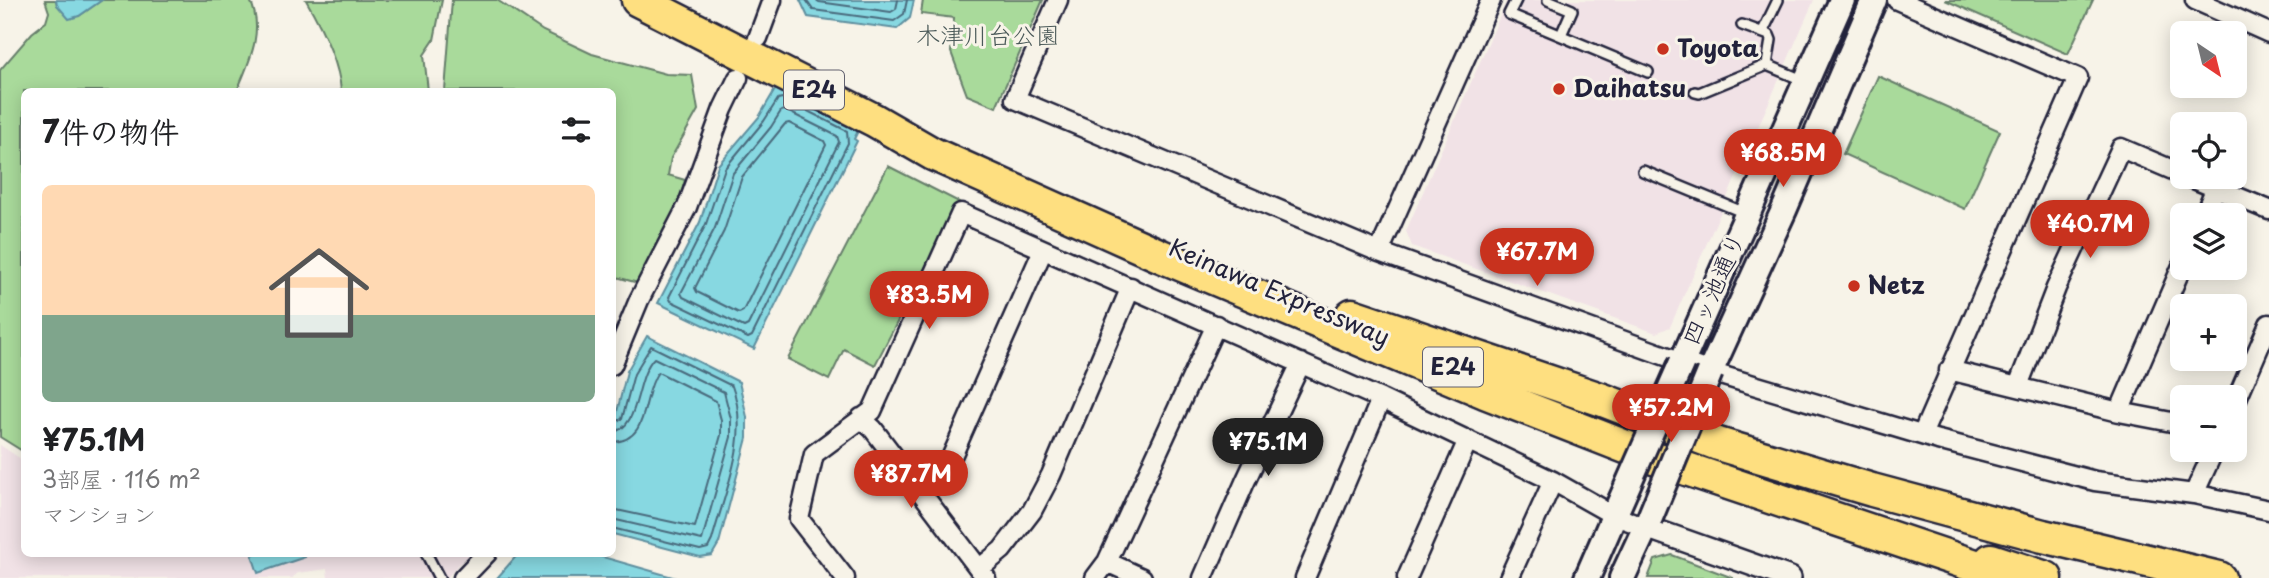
<!DOCTYPE html>
<html lang="ja">
<head>
<meta charset="utf-8">
<style>
  body { margin:0; font-family:"Playpen Sans","Klee One",sans-serif; background:#f6f6f6; color:#202124; height:100vh; display:flex; flex-direction:column; font-size:26px; white-space:nowrap }
  * { box-sizing:border-box; margin:0 }
  p { font-size:23px; color:#757577 }
  .icon { flex:none; width:38px; height:38px; fill:none; stroke:currentColor; stroke-width:2; stroke-linecap:round; stroke-linejoin:round }
  .map { position:relative; flex:1; overflow:hidden }
  .panel { position:absolute; left:21px; top:88px; width:595px; height:469px; display:flex; flex-direction:column; background:#fff; border-radius:10px; box-shadow:0 4px 18px #0003 }
  .panel>* { flex:none }
  .needle { width:46px; rotate:145deg }
  .tools { position:absolute; left:2170px; top:21px; display:grid; gap:14px }
  .tools a { display:grid; place-items:center; width:77px; height:77px; border-radius:10px; background:#fff; box-shadow:0 4px 18px #0003; font-size:35px }
  .price { position:absolute; translate:-50% -60px; padding:0 16px; border-radius:24px; background:#c8321e; color:#fff; font-size:23px; line-height:46px; filter:drop-shadow(0 2px 4px #0008) }
  .price::after { content:''; position:absolute; left:50%; top:42px; width:21px; height:16px; margin-left:-10px; background:inherit; clip-path:polygon(0 0,100% 0,50% 100%) }
  .price.current { background:#222; color:#fff }
  ul { padding:0; list-style:none }
  li { display:grid; align-content:center; gap:14px; height:371px; padding:0 21px }
  li+li { border-top:2px solid #e0e0e0 }
  li span { display:grid; place-items:center; height:217px; border-radius:10px; color:#555 }
  li>.icon { margin-inline-start:auto }
  span .icon { width:126px; height:126px; fill:#fffc; stroke-width:1 }
  li b { font-size:30px }
  h2 { display:flex; justify-content:space-between; align-items:center; height:84px; padding:0 21px; font-size:30px }
  .map>svg:first-child { display:block }
  .built { fill:#f1e2e6 }
  .green { fill:#a9da9b; stroke:#667e6b; stroke-width:2 }
  .water { fill:#87d8e1; stroke:#5f8f9f; stroke-width:2 }
  .lines { fill:none; stroke-linecap:round; stroke-linejoin:round }
  .shore { stroke:#4a6b7d; stroke-width:2 }
  .service-casing { stroke:#22223b; stroke-width:14 }
  .minor-casing { stroke:#22223b; stroke-width:23 }
  .tertiary-casing { stroke:#22223b; stroke-width:26 }
  .secondary-casing { stroke:#22223b; stroke-width:30 }
  .motorway-casing { stroke:#22223b; stroke-width:37 }
  .service { stroke:#f7f3e8; stroke-width:9 }
  .minor { stroke:#f7f3e8; stroke-width:18 }
  .tertiary { stroke:#f7f3e8; stroke-width:21 }
  .secondary { stroke:#f7f3e8; stroke-width:24 }
  .motorway { stroke:#fedf80; stroke-width:32 }
  .secondary-bridge-casing { stroke:#22223b; stroke-width:30; stroke-linecap:butt }
  .secondary-bridge { stroke:#f7f3e8; stroke-width:24 }
  .poi-dot { fill:#c8321e; stroke:#f7f3e8; stroke-width:2.5 }
  .labels { text-anchor:middle; stroke-width:6; stroke-linejoin:round; paint-order:stroke }
  .shield { fill:#f7f3e8; stroke:#62616f; stroke-width:2 }
  .shield-label { font-size:23px; font-weight:bold; fill:#22223b }
  .park-label { font-size:24px; fill:#4a5958; stroke:#f7f3e8 }
  .poi-label { font-size:24px; font-weight:bold; fill:#22223b; stroke:#f7f3e8; text-anchor:start }
  .street-label { font-size:24px; fill:#22223b; stroke:#f7f3e8 }
</style>
</head>
<body>
<div class="map">
<svg width="2269" height="578" viewBox="0 0 2269 578">
  <rect width="100%" height="100%" fill="#f7f3e8"/>
  <filter id="ink" filterUnits="userSpaceOnUse"><feTurbulence type="fractalNoise" baseFrequency=".0143" numOctaves="2"/><feDisplacementMap in="SourceGraphic" scale="14" xChannelSelector="R" yChannelSelector="G"/><feConvolveMatrix kernelMatrix="1 2 1 2 8 2 1 2 1" color-interpolation-filters="sRGB"/></filter>
  <g filter="url(#ink)">
    <path class="built" d="M1507,0H1814L1670,327L1656,333L1412,246L1406,231Z
      M0,445L24,461V553H472L458,565L447,578H328L327,569L298,573L292,578H0Z"/>
    <path class="green" d="M45,0H56L57,5L79,16L102,0H250C265,31 249,62 237,91H24V452L0,437V70L32,33L46,22L49,12Z
      M306,0H442L434,40L424,55L428,91H341C339,61 321,26 306,0Z
      M452,0H497L543,31L592,54L666,74L692,75L698,110L671,158L668,175L685,180C676,217 657,250 638,283L613,276L612,91H445Z
      M923,0H1043L996,107L967,95L951,52L954,18L921,14Z
      M1945,0H2093L2068,54Z
      M1878,76L2000,131L1965,209L1843,154Z
      M888,166L959,202L875,365L844,349L829,380L788,359Z
      M1672,555L1733,578H1734H1648L1655,560Z"/>
    <path class="water" d="M56,0H102L79,16L69,19L57,5Z
      M800,0H914L910,18L897,29L808,17Z
      M776,88L859,129L854,139L857,141L754,349L658,303L700,222L718,165L759,117Z
      M647,336L739,382L747,417V438L719,543L712,555L700,557L613,534V428L627,371Z
      M256,553H304L305,557L258,573L252,555Z
      M519,553H589L676,578H497Z"/>
    <g class="lines">
      <path class="shore" d="M806,0L813,10L894,21L904,14L907,0
        M816,0L819,2L891,12L896,9L898,0
        M782,98L847,131L848,143L752,336L748,338L671,301L669,297L706,224L725,168L764,121L778,99Z
        M785,110L837,136L839,142L748,325L744,327L683,297L681,293L715,228L733,173L771,127L781,111Z
        M789,123L824,141L826,145L743,311L739,313L697,292L695,288L724,231L742,177L785,124Z
        M612,423L622,419L634,374L651,346L732,386C751,436 725,491 712,540L708,548L700,550L612,528
        M612,432C640,430 635,377 654,358L724,392L731,419V437L702,540L612,519
        M612,442C651,441 641,395 658,372L716,401L721,420V435L695,527L612,509"/>
      <defs>
        <path id="service" d="M1516,0L1509,14L1648,72
          M1548,0L1572,10L1561,35
          M1742,25L1769,35L1771,40L1767,65L1805,81
          M1763,31L1778,0
          M1695,92L1699,93L1767,65
          M1643,171L1745,213
          M426,553L439,578"/>
        <path id="minor" d="M1058,0L1015,99L1379,252L1710,372L1938,440L2095,481L2194,494L2269,510
          M1897,0L2078,78L1922,435
          M2195,0L2269,33
          M758,38L772,0
          M2189,177L2269,210
          M2204,215L2216,188
          M1379,252L1491,0
          M612,365L639,300L687,207L723,109L738,78
          M1949,370L2119,412L2182,424
          M2018,386L2056,288L2121,148L2182,174
          M2235,403L2269,324
          M2119,412L2182,266
          M861,418L873,429L986,578
          M923,494L948,465L1043,250
          M2194,494L2214,450
          M1107,562L1142,578
          M979,569L1002,550L1032,511L1051,475L1131,287
          M463,578L487,553
          M845,578L799,519L814,454L872,411L961,213L1381,399L1553,481L1615,516L1646,527
          M1095,578L1107,562L1216,325
          M1203,578L1245,482L1301,363
          M1305,578L1381,399
          M1407,578L1468,440
          M1509,578L1553,481"/>
        <path id="tertiary" d="M1646,527L1790,578"/>
        <path id="secondary" d="M1682,362L1842,0
          M1710,372L1784,210L1874,0
          M1587,578L1618,507
          M1622,578L1649,520"/>
        <path id="motorway" d="M638,0L874,120L933,154L1161,256L1485,392L1654,458L2011,578
          M1352,315L1603,400L1718,444L1872,490L2043,536L2219,578
          M1991,560L2046,578"/>
      </defs>
      <use href="#service" class="service-casing"/>
      <use href="#minor" class="minor-casing"/>
      <use href="#tertiary" class="tertiary-casing"/>
      <use href="#secondary" class="secondary-casing"/>
      <use href="#motorway" class="motorway-casing"/>
      <use href="#service" class="service"/>
      <use href="#minor" class="minor"/>
      <use href="#tertiary" class="tertiary"/>
      <use href="#secondary" class="secondary"/>
      <use href="#motorway" class="motorway"/>
      <defs>
        <path id="secondary-bridge" d="M1618,507L1682,362
          M1649,520L1710,372"/>
      </defs>
      <use href="#secondary-bridge" class="secondary-bridge-casing"/>
      <use href="#secondary-bridge" class="secondary-bridge"/>
    </g>
  </g>
  <g class="poi-dot">
    <circle cx="1663" cy="49" r="7"/>
    <circle cx="1559" cy="89" r="7"/>
    <circle cx="1854" cy="286" r="7"/>
  </g>
  <g class="labels">
    <g class="shield">
      <rect x="784" y="70.5" width="60" height="39" rx="5"/>
      <rect x="1423" y="347.5" width="60" height="39" rx="5"/>
    </g>
    <g class="shield-label">
      <text x="814" y="98">E24</text>
      <text x="1453" y="375">E24</text>
    </g>
    <g class="park-label">
      <text x="988" y="44">木津川台公園</text>
    </g>
    <g class="poi-label">
      <text x="1677" y="57">Toyota</text>
      <text x="1573" y="97">Daihatsu</text>
      <text x="1868" y="294">Netz</text>
    </g>
    <g class="street-label">
      <text transform="translate(1714 289) rotate(-66)" y="8">四ッ池通り</text>
      <text transform="translate(1279 293) rotate(23)" y="8">Keinawa Expressway</text>
    </g>
  </g>
</svg>
<div class="tools">
<a><svg class="needle" viewBox="-14 -14 28 28"><path d="M0-13l5 13h-10z" fill="#e53935"/><path d="M0 13l5-13h-10z" fill="#757577"/></svg></a>
<a><svg class="icon" aria-label="locate" viewBox="0 0 24 24"><circle cx="12" cy="12" r="6"/><path d="M12 2v4M12 18v4M2 12h4M18 12h4"/></svg></a>
<a><svg class="icon" aria-label="layers" viewBox="0 0 24 24"><path d="M12 4l9 5-9 5-9-5zM3 14l9 5 9-5"/></svg></a>
<a>+</a>
<a>−</a>
</div>
<b class="price" style="left:1783px;top:189px">¥68.5M</b>
<b class="price" style="left:2090px;top:260px">¥40.7M</b>
<b class="price" style="left:1537px;top:288px">¥67.7M</b>
<b class="price" style="left:929px;top:331px">¥83.5M</b>
<b class="price" style="left:1671px;top:444px">¥57.2M</b>
<b class="price current" style="left:1268px;top:478px">¥75.1M</b>
<b class="price" style="left:911px;top:510px">¥87.7M</b>
<section class="panel">
<h2>7件の物件<svg class="icon" aria-label="filters" viewBox="0 0 24 24"><path d="M4 7h16M4 17h16"/><circle cx="9" cy="7" r="2"/><circle cx="15" cy="17" r="2"/></svg></h2>
<ul>
<li><span style="background:linear-gradient(#ffd9b3 60%,#7fa58c 0)"><svg class="icon" aria-label="home" viewBox="0 0 24 24"><path d="M3 11l9-7 9 7M6 9v11h12V9"/></svg></span><div><b>¥75.1M</b><p>3部屋 · 116 m²</p><p>マンション</p></div></li>
</ul>
</section>
</div>
</body>
</html>
